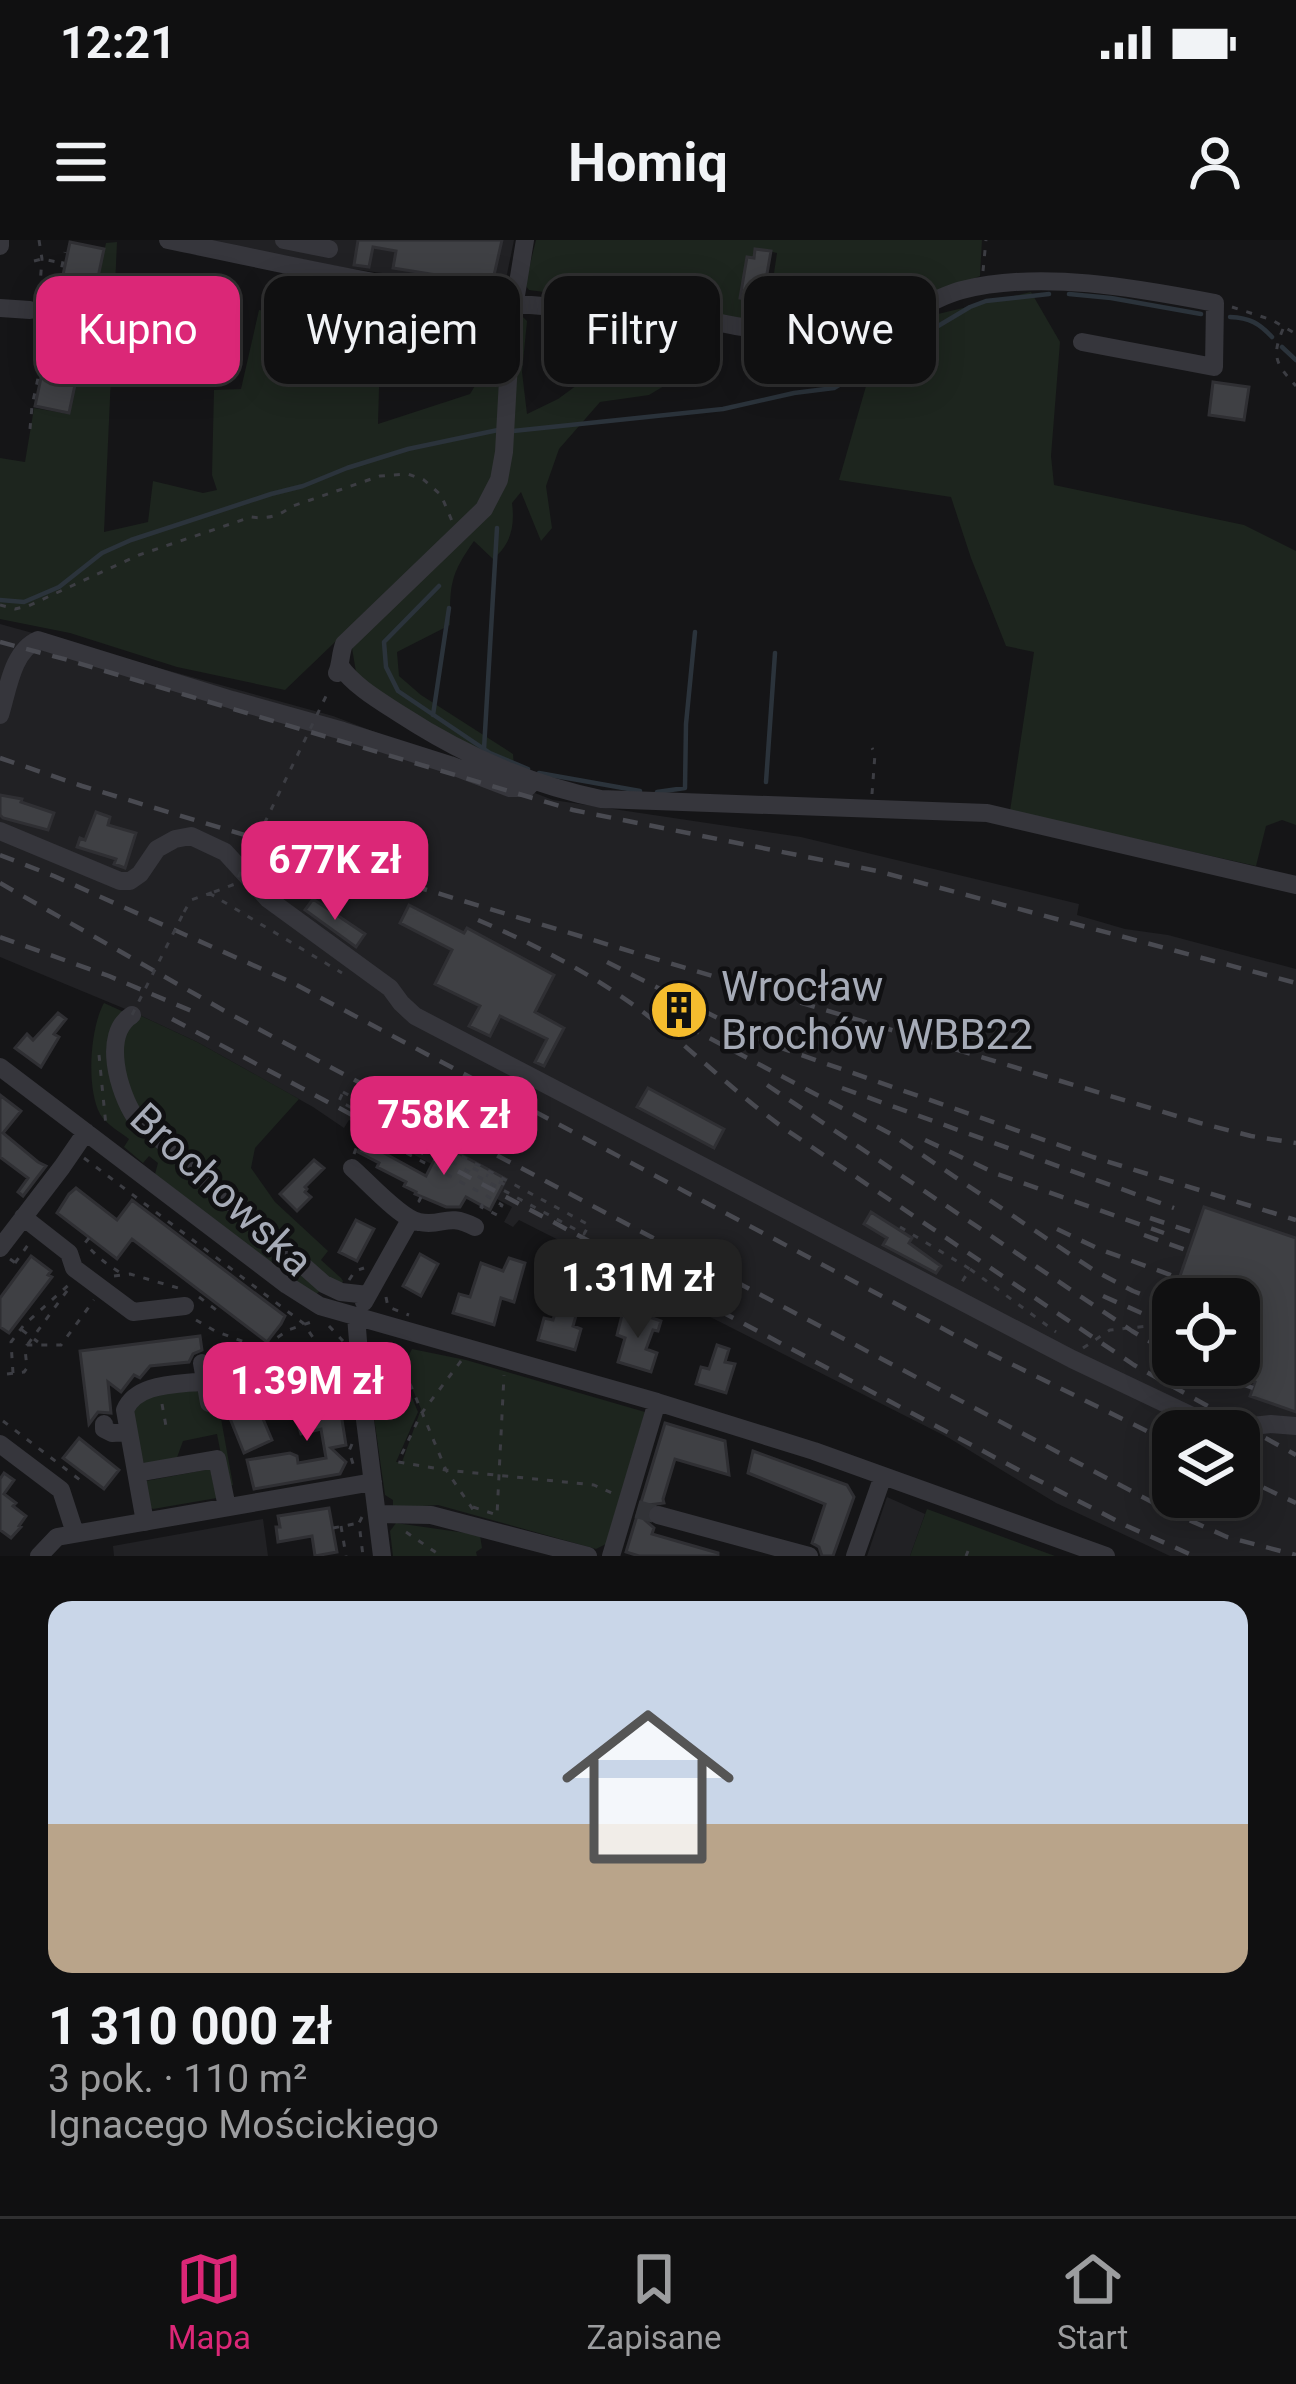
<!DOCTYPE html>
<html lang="pl">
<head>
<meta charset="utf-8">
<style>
  body { margin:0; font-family:Roboto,sans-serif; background:#1e1e1f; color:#f1f3f6; height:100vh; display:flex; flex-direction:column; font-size:45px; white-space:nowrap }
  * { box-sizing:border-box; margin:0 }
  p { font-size:39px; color:#9c9d9f }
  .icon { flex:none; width:66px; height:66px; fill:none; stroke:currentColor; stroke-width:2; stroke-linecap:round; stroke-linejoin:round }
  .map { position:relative; height:1316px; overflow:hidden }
  .drawer { display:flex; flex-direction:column; background:#101011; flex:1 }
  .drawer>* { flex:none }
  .hud { position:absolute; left:36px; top:36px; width:1224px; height:108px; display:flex; gap:24px }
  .tools { position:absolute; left:1152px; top:1038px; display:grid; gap:24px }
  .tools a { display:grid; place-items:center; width:108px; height:108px; border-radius:24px; background:#101011; box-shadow:0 6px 30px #0003,0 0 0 3px #303031; font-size:60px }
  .price { position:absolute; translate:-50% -102px; padding:0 27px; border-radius:24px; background:#db2777; color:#fff; font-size:39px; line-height:78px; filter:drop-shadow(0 3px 6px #0008) }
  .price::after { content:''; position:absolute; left:50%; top:72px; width:36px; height:27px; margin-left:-18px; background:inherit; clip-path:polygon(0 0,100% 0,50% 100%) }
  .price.selected { background:#222; color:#fff }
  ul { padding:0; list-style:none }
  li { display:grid; align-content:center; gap:24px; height:636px; padding:0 48px }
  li+li { border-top:3px solid #303031 }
  li span { display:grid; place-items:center; height:372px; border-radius:24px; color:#555 }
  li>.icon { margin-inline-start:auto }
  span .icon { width:216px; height:216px; fill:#fffc; stroke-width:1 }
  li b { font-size:51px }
  .pill { padding:0 42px; border-radius:24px; background:#101011; box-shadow:0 6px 30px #0003,0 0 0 3px #303031; font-size:42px; line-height:108px }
  .pill.selected { background:#db2777; color:#fff }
  .status { display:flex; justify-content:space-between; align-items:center; height:84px; padding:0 60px; background:#101011; direction:ltr }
  .status svg { height:33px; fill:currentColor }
  header { display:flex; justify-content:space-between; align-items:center; height:156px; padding:0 48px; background:#101011; font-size:54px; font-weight:700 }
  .dock { display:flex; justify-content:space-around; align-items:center; height:168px; border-top:3px solid #303031; background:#101011; font-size:33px; color:#9c9d9f }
  .dock a { display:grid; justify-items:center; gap:6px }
  .dock .selected { color:#db2777 }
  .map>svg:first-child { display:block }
  .built { fill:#212124; fill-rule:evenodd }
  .green { fill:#1d251e }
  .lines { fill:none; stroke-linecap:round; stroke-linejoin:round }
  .stream { stroke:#2b333b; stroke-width:4.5 }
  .building { fill:#3f4044; stroke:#2f2f33; stroke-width:3 }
  .minor-tunnel { stroke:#323337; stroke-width:18; stroke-dasharray:18 9; stroke-linecap:butt }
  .path { stroke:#3c3d43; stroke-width:3; stroke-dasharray:6 9; stroke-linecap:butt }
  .minor { stroke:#36363c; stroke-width:18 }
  .rail { stroke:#494a51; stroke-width:4.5; stroke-dasharray:15 12; stroke-linecap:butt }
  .path-bridge { stroke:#3c3d43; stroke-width:3; stroke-dasharray:6 9; stroke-linecap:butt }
  .labels { text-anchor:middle; stroke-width:9; stroke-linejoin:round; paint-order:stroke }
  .poi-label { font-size:42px; fill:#a6abb7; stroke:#101012; text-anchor:start }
  .street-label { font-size:42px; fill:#a6abb7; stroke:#101012 }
</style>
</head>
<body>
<div class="status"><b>12:21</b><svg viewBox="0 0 49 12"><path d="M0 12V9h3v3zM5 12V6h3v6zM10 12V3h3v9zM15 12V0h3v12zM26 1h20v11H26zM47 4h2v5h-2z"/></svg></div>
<header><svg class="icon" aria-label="menu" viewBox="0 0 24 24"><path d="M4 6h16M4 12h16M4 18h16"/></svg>Homiq<svg class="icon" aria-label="person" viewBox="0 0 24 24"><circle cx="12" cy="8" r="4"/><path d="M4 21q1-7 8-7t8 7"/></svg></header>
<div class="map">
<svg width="1296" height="1316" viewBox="0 0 1296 1316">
  <rect width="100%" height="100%" fill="#151517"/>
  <path class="built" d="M206,0H514L506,39L492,48L345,28Z
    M0,384L333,476L553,560L801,597L1079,664L1077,675L1125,689L1168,695L1296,729V1316H1170L1056,1263L949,1198L519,980L513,987L504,982L512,967L349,880L344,888L313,867L197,802L135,773L0,717ZM1173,1059H1239V1125H1173ZM1173,1191H1239V1257H1173Z
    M887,1257L925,1274L910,1316H867Z
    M263,1279L268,1316H114L113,1306Z"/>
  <path class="green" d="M536,0H982L980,36L840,89H806L803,70L788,54L775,79L767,80L777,13L755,8L753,18H747L740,58L757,61L755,80L529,50L525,45Z
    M117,2L104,292L148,282L153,241L203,253L217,250L212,235L214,150L241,149L259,70L369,91L375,86L385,88L380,112L378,184L470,154L490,121L495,104L505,103L495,232L480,263L285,450L177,427L70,393L0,379V218L25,222L34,168L69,174L106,3Z
    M1031,52L1060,102L1051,216L1054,245L1244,285L1296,311V585L1282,580L1266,586L1256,626L1010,571L1034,412L1006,406L971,318L951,257L839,240L883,87Z
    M521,75L527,81L522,132L527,174L558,159L592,134L587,113L550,83L567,77C599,113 614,112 658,126L669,143L649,155L600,162L559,209L546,246L552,288L541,301L521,252L512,263C515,286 511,304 493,319L474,301C450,335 450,344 450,385L397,412L399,436L421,455L513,514L514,527L486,518L370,448L356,432L352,408L493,261Z
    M104,763L135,777L137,774L197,802L299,859L255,908L251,928L275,962L328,1011L321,1020L341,1038L343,1041L340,1046L330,1039L316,1055H312L155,934L158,923L149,916L143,923L124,907L129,899C120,892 106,884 100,874C86,848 90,788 104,763Z
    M412,1109L466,1120L645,1172L606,1304L596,1309L438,1265L393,1268V1260L385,1255L368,1135L373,1123L387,1113L403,1136L418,1172L396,1222H402L421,1169L403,1127Z
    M189,1148L198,1152L205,1164L218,1162L233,1245L227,1246L217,1194L183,1201L175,1223L146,1224L142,1221L130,1169L134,1160Z
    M210,1229L217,1258L153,1269L146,1265V1241Z
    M927,1269L1055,1316H910Z
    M396,1283L480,1295L482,1308L476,1312L477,1316H393L390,1291Z"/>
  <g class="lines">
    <path class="stream" d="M1069,54L1111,58L1201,74
      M1230,77C1250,78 1259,83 1272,97
      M1282,107L1296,120
      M513,191L723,169L794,153L834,148L970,67L986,61L1049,54
      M439,346L384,402L386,427L398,451L490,513L528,529
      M0,360L24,362L59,347L102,313L131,300L271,254L303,246L347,228L408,209L498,190
      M433,475L449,368
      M484,509L497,288
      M539,533L640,551
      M766,542L775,413
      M657,552L685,548L686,484L695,392"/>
  </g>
  <path class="building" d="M358,0H502L492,44L393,28L396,11L373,7L369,27L354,25Z
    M70,2L104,9L69,173L35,166Z
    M755,9L771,11L764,51H759L757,61L740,58L747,17L754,18Z
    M480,73L489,74L486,117L466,114L470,80L479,81Z
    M1213,142L1249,147L1244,180L1209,175Z
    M0,555L22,559L21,562L54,573L48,590L3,578L0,575Z
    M96,572L110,577L108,585L136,593L125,628L114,624L116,619L77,607L80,598L85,600Z
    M313,659L365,694L356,707L305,670Z
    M409,665L464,693L467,688L554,735L535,772L564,788L544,826L535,822L547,799L500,776L490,796L469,786L480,766L435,744L452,710L400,683Z
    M58,773L66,779L54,794L59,797L41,827L15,808L27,794L33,800Z
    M648,848L724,889L714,908L637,867Z
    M0,855L21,871L3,893L38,922L46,926L23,956L18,952L28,938L0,917Z
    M364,902L426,936L441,907L445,906L506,939L490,970L466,957L460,967H446L415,954L416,952L404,946L406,942L377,927L379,923L358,912Z
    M314,920L324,928L305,947L307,949L305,952L311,957L297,971L280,954Z
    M76,948L117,980L132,960L285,1076L281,1084L267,1102L132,999L117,1019L57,973L69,954Z
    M1204,967L1296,998V1172L1250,1156L1255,1142L1210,1127L1239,1125V1059H1172Z
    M871,972L912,998L909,1003L941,1026L936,1033L883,1005L887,998L864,984Z
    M356,980L374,989L357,1021L339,1012Z
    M420,1014L438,1024L421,1056L403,1046Z
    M31,1016L51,1031L48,1035L52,1037L9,1093L0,1087V1058Z
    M509,1018L525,1023L514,1062L501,1058L494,1085L453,1073L459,1054L470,1057L481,1023L503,1031Z
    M568,1048L593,1055L591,1068L579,1065L573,1086L581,1089L575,1110L538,1100L544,1078L553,1080L559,1060L564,1061Z
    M632,1071L661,1081L658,1091L653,1090L646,1109L657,1113L651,1132L618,1122L625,1098L617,1095L622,1075L630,1077Z
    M200,1096L202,1110L193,1114L189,1122L150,1126L140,1138L134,1135L121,1152L108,1142L111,1173L98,1172L89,1184L80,1111Z
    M717,1105L729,1109L725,1122L735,1124L726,1153L696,1144L701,1127L709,1129Z
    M240,1138L247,1139L249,1154L252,1153L272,1200L244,1213L227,1171L230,1170L223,1144Z
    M336,1142L346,1205L331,1208L346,1222L340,1234L254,1249L247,1220L290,1213L297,1216L298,1223L326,1218L321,1189L301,1194L298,1184L309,1181L306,1150L317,1144Z
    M665,1183L725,1201L729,1235L675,1219L663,1259L664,1263L649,1265L645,1270V1280L654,1288L652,1294L718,1313V1316H639L626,1312Z
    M79,1198L119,1230L104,1249L63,1218Z
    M753,1211L847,1245L854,1257L833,1316H822L819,1307L812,1303L825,1264L748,1233Z
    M4,1233L14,1240L4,1254L16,1263L13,1266L26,1276L19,1286L21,1287L11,1298L0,1290V1239Z
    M329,1268L337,1312L315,1316L312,1296L278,1302L276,1287H280L278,1276Z"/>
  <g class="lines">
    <path class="minor-tunnel" d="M637,1269L658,1275"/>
    <path class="path" d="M39,0L42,19L39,58
      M34,21L42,19L62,23
      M983,31L986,0
      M1232,67L1272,80L1296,94
      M37,85L35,107L44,109
      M1283,89C1271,117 1276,124 1296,146
      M30,189L32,166L65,12
      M0,365L15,369L28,366L139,315L251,277C265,279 279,277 290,267L380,236L408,234L424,240L441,255L452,281
      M872,554L875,514L872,508
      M209,653L342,733
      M184,672L191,660L214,652
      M99,815L106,886
      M343,852L589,985L584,994L339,861Z
      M354,914L363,890L487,956L502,965L497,975L481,967L487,956
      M84,918L303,1083L333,1126L339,1142L344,1145
      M473,928L488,936
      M499,942L506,945
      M421,957L419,961L426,966
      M900,987L970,1029L960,1045
      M89,998L85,1003C96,1016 107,1025 121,1033
      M10,1019L21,1027
      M15,1023L28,1005L35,1004
      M970,1029L1056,1092
      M114,1036L130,1034L185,1050
      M349,1040L355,1031L364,1028
      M199,1057L219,1072L222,1068
      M386,1057L388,1067L409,1075
      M196,1080L215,1091L258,1107L267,1105L288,1090L317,1080
      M329,1086L343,1101
      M22,1090L38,1102
      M28,1104L72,1044
      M387,1105L411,1146L446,1230L594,1245L614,1254
      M1083,1108L1110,1090L1159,1085
      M461,1121L421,1174L398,1222L446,1230L474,1271
      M13,1133L11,1102L24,1085L72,1042
      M7,1134L24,1132L27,1128L25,1109L27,1105H61L94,1060
      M162,1164L166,1186
      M3,1181L80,1240L85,1234
      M352,1204L349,1211L354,1227
      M473,1267L497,1275L504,1135
      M362,1277L359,1283L363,1316
      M341,1286L346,1316
      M333,1288L359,1283
      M406,1292L441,1316
      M966,1316L968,1311"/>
    <path class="minor" d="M168,0C295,26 424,57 554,67C584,70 614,66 645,70C702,77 758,94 815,96C847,98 883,84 912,72C928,64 945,54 962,50C1040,30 1137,48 1215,63L1214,127L1082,102
      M284,0L329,9
      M0,6V0
      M0,68L30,70
      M340,426C354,446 380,461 400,474C463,515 527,544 601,559L987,573L1296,645
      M337,433C341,424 340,415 344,404L484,269L499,240L504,212L511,86L525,0
      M0,475C8,450 12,411 38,400L232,460L343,491L450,525L510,548H527L533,542
      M0,591L120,641H130L140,634L157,609L175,599L191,596L225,612L268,659L390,748L401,763L415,776L1072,1119L1194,1177L1224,1189L1271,1184L1296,1186
      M132,775C101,794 119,853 135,877L324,1044L341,1052L368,1055
      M0,827L287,1045L320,1066L657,1162L814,1211L1106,1316
      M352,928C367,941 401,979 419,982C444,987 446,972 475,987
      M23,977L69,1013L74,1028L133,1072L185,1066
      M0,1008L62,927L86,892
      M364,1062L410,980
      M356,1076L363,1164L382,1316
      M202,1123L209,1163
      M104,1184V1189L112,1193L129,1192
      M0,1204L61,1250L75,1293
      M137,1233L217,1219L227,1267
      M377,1274L431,1275L588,1316
      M658,1275L809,1316
      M145,1282L125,1170C137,1142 178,1145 205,1141
      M39,1316L57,1297L373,1242
      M611,1316L657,1162
      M855,1316L883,1236"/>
    <path class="rail" d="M0,402L68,420L573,570L877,631L1296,743
      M0,518L82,546L1200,883L1251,896L1296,903
      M0,615L54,636L293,743L981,1109L1173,1204
      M0,643L230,774L1171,1272L1227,1297L1296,1315
      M478,680C534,704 586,731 635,766C688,805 734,853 788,891L1134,1125L1296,1215
      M0,697L109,736L201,775
      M607,722L767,803L1093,917L1296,980
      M662,773L891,894L1095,1031L1133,1051L1170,1065
      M172,779L1028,1235L1127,1286L1194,1316
      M767,845L1132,1091L1173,1115
      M842,848L1174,968
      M925,900L997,934L1164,993
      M1150,978L1195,993
      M1057,989L1099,1009L1179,1038
      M1144,995L1189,1011
      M1103,1056L1164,1083
      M1193,1125L1253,1148
      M1239,1236L1296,1263"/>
    <path class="path-bridge" d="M214,652L235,644L329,450
      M132,775L184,672"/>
  </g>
  <defs>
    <symbol id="building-disc" viewBox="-11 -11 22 22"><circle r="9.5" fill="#f5bc2e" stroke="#101012"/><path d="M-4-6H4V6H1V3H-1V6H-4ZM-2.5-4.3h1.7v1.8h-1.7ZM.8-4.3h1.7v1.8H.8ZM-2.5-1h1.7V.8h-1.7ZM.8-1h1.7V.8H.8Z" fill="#111"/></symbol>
  </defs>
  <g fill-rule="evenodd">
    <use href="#building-disc" x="646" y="737" width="66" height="66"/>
  </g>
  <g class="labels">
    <g class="poi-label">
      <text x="721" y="761">Wrocław<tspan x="721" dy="48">Brochów WBB22</tspan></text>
    </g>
    <g class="street-label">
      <text transform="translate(222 949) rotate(43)" y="15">Brochowska</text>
    </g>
  </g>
</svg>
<div class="tools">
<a><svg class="icon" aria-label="locate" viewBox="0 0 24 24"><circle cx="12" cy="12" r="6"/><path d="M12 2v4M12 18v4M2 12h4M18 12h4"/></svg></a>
<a><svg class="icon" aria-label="layers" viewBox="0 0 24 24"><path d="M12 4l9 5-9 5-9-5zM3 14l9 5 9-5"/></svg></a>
</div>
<b class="price" style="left:335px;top:683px">677K zł</b>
<b class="price" style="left:444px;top:938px">758K zł</b>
<b class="price selected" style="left:638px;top:1101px">1.31M zł</b>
<b class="price" style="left:307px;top:1204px">1.39M zł</b>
<div class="hud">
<a class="pill selected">Kupno</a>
<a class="pill">Wynajem</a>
<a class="pill">Filtry</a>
<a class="pill">Nowe</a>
</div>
</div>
<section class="drawer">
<ul>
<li><span style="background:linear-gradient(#c9d6e8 60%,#b9a48a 0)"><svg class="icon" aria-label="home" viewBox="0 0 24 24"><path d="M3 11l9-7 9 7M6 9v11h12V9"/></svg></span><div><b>1 310 000 zł</b><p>3 pok. · 110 m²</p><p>Ignacego Mościckiego</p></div></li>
</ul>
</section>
<nav class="dock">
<a class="selected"><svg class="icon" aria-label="map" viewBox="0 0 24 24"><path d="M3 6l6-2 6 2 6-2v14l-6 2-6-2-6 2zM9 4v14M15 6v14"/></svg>Mapa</a>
<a><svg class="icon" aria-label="saved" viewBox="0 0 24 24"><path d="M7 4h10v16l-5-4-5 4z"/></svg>Zapisane</a>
<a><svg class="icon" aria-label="home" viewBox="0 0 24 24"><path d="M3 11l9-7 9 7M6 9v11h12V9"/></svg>Start</a>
</nav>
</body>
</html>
